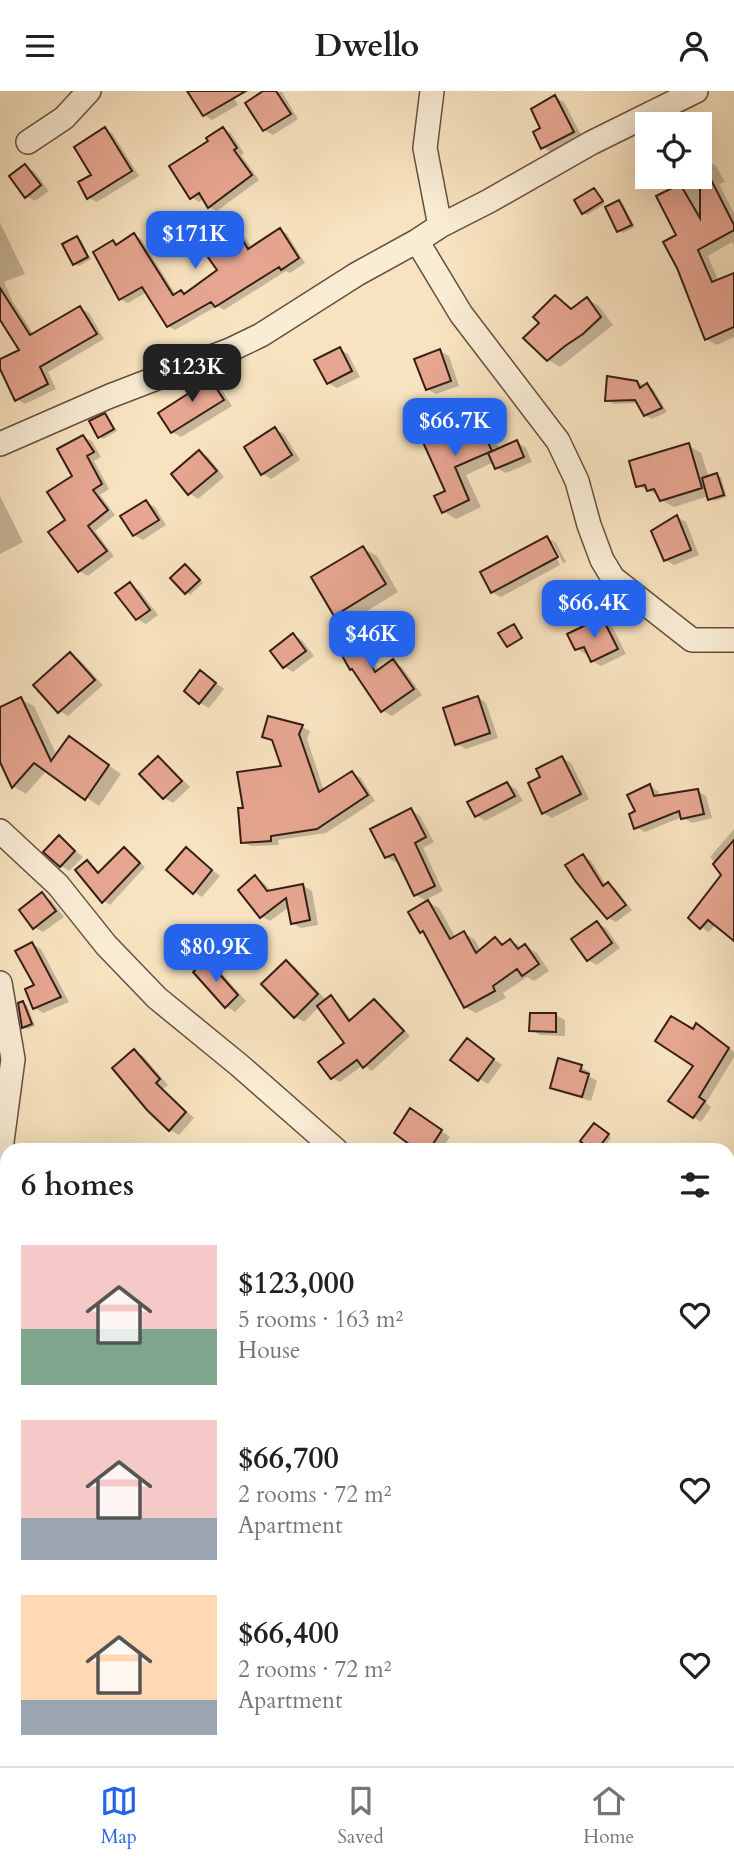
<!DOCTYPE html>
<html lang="en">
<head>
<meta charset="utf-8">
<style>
  body { margin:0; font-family:Cardo,serif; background:#f6f6f6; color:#202124; height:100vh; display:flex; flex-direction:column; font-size:26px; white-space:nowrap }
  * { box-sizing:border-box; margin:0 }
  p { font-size:23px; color:#757577 }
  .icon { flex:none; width:38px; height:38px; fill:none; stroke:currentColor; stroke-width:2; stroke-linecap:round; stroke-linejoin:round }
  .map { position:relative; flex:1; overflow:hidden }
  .panel { position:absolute; left:0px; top:1052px; width:735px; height:625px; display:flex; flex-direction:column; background:#fff; border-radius:21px 21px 0 0; box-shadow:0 7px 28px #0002 }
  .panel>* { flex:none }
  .controls { position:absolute; left:635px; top:21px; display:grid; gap:14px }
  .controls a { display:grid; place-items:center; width:77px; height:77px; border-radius:0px; background:#fff; box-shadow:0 7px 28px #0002; font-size:35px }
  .price { position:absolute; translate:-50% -60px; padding:0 16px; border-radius:14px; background:#2563eb; color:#fff; font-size:23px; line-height:46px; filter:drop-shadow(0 2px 4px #0008) }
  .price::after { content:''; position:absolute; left:50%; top:42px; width:21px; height:16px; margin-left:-10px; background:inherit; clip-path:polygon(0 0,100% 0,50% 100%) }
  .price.active { background:#222; color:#fff }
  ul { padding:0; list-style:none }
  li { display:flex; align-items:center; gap:21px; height:175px; padding:0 21px }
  li span { display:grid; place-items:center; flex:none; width:196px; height:140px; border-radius:0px; color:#555 }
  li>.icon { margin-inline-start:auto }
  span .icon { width:84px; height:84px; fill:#fffc; stroke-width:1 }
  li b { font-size:30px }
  h2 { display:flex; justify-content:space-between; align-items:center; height:84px; padding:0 21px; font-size:30px }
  header { display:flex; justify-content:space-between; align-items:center; height:91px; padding:0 21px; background:#fff; font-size:32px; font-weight:700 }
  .dock { display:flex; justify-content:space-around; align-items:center; height:98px; border-top:2px solid #e0e0e0; background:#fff; font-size:19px; color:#757577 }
  .dock a { display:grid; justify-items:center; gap:4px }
  .dock .active { color:#2563eb }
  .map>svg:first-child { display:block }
  .shadow { fill:#0003 }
  .building { fill:#e7a691; stroke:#351e15; stroke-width:2 }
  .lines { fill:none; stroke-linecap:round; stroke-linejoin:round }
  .minor-casing { stroke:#664f40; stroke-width:26 }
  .minor { stroke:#faedd6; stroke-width:23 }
</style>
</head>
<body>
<header><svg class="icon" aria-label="menu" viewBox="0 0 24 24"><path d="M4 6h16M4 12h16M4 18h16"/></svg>Dwello<svg class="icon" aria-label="person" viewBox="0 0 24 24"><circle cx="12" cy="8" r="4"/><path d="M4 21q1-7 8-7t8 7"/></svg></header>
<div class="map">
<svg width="734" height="1675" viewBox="0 0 734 1675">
  <rect width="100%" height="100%" fill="#f8e3c0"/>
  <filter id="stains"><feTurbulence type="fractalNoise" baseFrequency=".00286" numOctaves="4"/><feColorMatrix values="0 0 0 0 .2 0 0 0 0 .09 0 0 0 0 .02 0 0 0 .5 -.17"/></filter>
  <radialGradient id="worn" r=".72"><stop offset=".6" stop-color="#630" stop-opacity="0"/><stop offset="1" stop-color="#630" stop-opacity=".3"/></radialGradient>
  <path class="shadow" d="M189,0H230L238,14L212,29L204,24Z
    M267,0L282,1L298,28L273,44L264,39Z
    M555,6L564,11L582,46L552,62L543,56V38Z
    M105,38L113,43L139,85L97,111L89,107Z
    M223,38L231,42L244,62L241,64L259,89L217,120L209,116L204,108L199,111L191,106L211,50Z
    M706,69L716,75L725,91L719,93L734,122V155L732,151L708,165L720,194L734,211V246L717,254L706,248L667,94L680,86H700V73Z
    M25,75L34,80L49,100L35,110L26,105Z
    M594,99L605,113L587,124L583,122Z
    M619,111L623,113L635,136L623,142L619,140Z
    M0,132L25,183L4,191L13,211L34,244L80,217L89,222L104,248L48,281L56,298L25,313L17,308L0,274V270L21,260L0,226Z
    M233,134L240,139L252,157L280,139L287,143L305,172L290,182L286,180L224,219L217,215L175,239L168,235L147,201L128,212L120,208L113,151L118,154L134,144L141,148L176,204L181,201L186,204L219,180Z
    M77,147L81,149L91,168L79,175L75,173Z
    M555,206L573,218L587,208L599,215L613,234L560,276L548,269L541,232Z
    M339,258L348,263L360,286L337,297L328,292Z
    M440,260L449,265L459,295L436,303L427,298Z
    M208,286L217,291L232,315L181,346L172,341L192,303Z
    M637,291L653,298L667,321L652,328L645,324L638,312L614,313L607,309Z
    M105,324L109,327L117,340L103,348L99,345Z
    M476,327L488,334L500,359L517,351L526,357L532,371L506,382L497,377L494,371L466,384L481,416L456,428L443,420L447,401L424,350Z
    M275,338L284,343L300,369L271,388L262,382Z
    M83,346L92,350L101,366L94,370L109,398L100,404L115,424L95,440L114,465L88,485L79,480L67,429Z
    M688,354L701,362L709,387L717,384L721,386L727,406L714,410L709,405L674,416L661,409L659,404L638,395Z
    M199,361L208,366L224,386L198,408L189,402Z
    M0,405L23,451L0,463Z
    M146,411L155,416L166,434L143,449L134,444Z
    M677,426L686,431L699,464L674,474L665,469Z
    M547,447L556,452L566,471L563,472L553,452H549L560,474L501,506L492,501Z
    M363,457L377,465L398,501L349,531L335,523Z
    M185,475L203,492L190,504L173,487Z
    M130,493L139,499L158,524L146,533L137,528Z
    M602,528L611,533L626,563L601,575L592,570L588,562L585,563L576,557Z
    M348,535L356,540L379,580L393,570L402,576L422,604L392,625L383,620Z
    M293,544L302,549L314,565L293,581L285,576L272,560Z
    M70,563L79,568L103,594L68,625L59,620Z
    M201,581L224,598L209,617L200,612Z
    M478,606L486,612L498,647L466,658L457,653Z
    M20,608L34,615L57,665L70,647L121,683L99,715L47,679L26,703L14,696L0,667V618Z
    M302,636L310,640L307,648L324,700L352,682L361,687L375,710L326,742L278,749L279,754L251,755L243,751L245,718L284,676L273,650L265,645Z
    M158,667L167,673L190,696L173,712L164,707L142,683Z
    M562,667L571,672L589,708L552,727L543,722L542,687Z
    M507,693L516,698L523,710L485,730L476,724Z
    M650,695L658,700L660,705L697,700L706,705L712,727L692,732L682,726L645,741L636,736L637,721Z
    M411,719L420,725L434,751L423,757L443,800L425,809L416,804L399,769L395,771L386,766Z
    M734,738V847L716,833L709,841L701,836L724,784L710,766Z
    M59,747L83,766L69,780L61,775Z
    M125,758L145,776L110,814L104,810L77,779L87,771L100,783Z
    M186,758L220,785L202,806L194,801Z
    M583,765L591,770L606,794L608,793L615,797L632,819L616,831L608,827L577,790Z
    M256,786L264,792L272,801L303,795L312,800L318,834L301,837L292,832L289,816L270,830L261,825Z
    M42,804L51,809L64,826L43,841L34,836Z
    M428,811L439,817L456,847L464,842L475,849L481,860L495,848L505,854L511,850L523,857L525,855L537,862L549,880L534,890L527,886L503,902L506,907L476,922L465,916L428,844L421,841Z
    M597,832L606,837L620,857L597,874L588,869Z
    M32,853L41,858L69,911L43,922L34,916L37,895Z
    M207,871L216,876L246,910L235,921L226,915Z
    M286,871L295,876L327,910L331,907L338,911L352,930L374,910L382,914L410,945L372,980L363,974L340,991L332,987L347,953L320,915L304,931L295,926Z
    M23,912L27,914L35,935L27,938L24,936Z
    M556,924L565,929V945L540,944L531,939Z
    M697,934L734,961V966L706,1012L711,1016L701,1031L693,1026L696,975L693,940Z
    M476,955L502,974L488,993L479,988Z
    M134,960L143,965L168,994L163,998L194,1027L179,1044L170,1039Z
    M581,976L590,981L589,985L597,990L591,1010L561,1001L552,996Z
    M420,1025L450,1046L441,1059H420Z
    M598,1036L611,1047L602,1059H594Z
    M0,1124L7,1141V1172L0,1173Z
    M0,1175L7,1178V1202L0,1198Z
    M734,1223V1233L729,1229Z
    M734,1316V1328L730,1318Z
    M0,1378L7,1381V1404L0,1402Z
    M728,1397L734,1407V1414L728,1417Z
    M728,1639L734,1649V1675H668L664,1670H728Z
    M76,1670H122L123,1675H77Z
    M240,1670H266L269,1675H234L233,1673Z
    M450,1670H485L486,1675H451Z"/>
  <path class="building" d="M187,0H246L203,25Z
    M263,0H276L291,23L263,40L245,12Z
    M555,4L574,41L541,58L533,41L540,37L531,18Z
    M105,36L132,80L87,108L78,91L91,84L74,56Z
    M223,36L237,57L234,59L252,84L208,117L199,102L190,108L169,75L208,50L206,47Z
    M700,67L734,134V139L698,159L712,191L734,182V236L705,249L677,177L663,151L676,144L656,105L680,93L700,127Z
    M25,73L41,94L25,107L9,85Z
    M594,97L603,110L582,123L574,109Z
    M619,109L632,134L617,141L605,116Z
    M233,132L248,158L280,137L299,167L281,179L279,176L215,216L211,211L167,236L142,196L119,209L93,161L113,149L116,154L134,142L173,204L181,199L184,203L217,179L200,155Z
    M77,145L88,166L73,174L62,153Z
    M0,197L30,244L80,215L97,243L40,276L48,293L15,310L0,278V268L19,259L0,229Z
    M555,204L571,218L587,206L601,226L583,243L565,255L547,270L523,247L539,232L533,226Z
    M340,256L352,280L327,293L314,269Z
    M440,258L451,290L426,299L414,268Z
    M208,284L224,309L171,342L158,322L189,302L186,297Z
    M607,285L637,290L640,297L647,292L662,317L644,325L635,309L605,310Z
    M105,322L114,338L98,347L89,330Z
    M476,325L492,360L455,376L469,409L442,422L434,405L445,400L422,349Z
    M275,336L292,364L261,384L244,356Z
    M83,344L94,361L87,365L102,393L93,399L108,419L88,435L107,460L78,481L48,441L65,429L47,401L72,385L57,358Z
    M517,349L524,366L495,378L488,362Z
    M689,352L702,397L660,410L654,398L647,400L645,394L636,396L629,370Z
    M199,359L217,380L188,404L171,383Z
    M717,382L724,404L708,409L702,387Z
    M146,409L159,429L133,445L120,425Z
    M677,424L691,459L664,470L651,440Z
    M547,445L558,466L491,502L480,481Z
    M363,455L386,493L334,525L311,486Z
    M185,473L200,489L185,503L170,487Z
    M130,491L150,519L136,529L115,502Z
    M602,526L618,558L591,571L584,556L575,559L567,543Z
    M348,533L375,581L393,568L414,598L381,621L352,578L350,579L330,543Z
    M514,533L522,547L507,556L498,542Z
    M293,542L306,560L283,577L270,560Z
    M70,561L95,589L58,622L33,594Z
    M200,579L216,592L199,613L184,600Z
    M478,605L490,642L455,654L443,617Z
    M21,606L51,670L69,645L109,674L85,709L34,672L12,697L0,671V616Z
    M268,625L303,634L299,643L319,701L352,680L368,704L317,738L271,745V750L241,752L238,717H243L237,681L281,675L272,649L262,646Z
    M158,665L182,690L163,708L139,683Z
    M562,665L581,703L542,723L528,692L540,686L536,678Z
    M507,691L515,705L475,726L467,711Z
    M650,693L654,705L698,698L704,723L681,728L679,720L634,738L629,723L635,720L627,704Z
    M411,717L426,746L415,752L435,795L414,805L394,763L385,767L370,738Z
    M59,744L75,760L60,776L43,761Z
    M734,749V850L708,829L700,838L688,827L721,784L713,773Z
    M124,756L140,772L102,812L75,779L87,769L98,782Z
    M186,756L212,779L193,803L166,779Z
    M583,763L603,795L608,791L626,814L607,828L576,791L565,774Z
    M255,784L267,800L303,793L310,829L291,833L286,807L260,827L238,799Z
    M42,801L56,820L33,838L19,819Z
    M428,809L450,848L464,840L476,862L495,846L502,854L510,848L518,858L525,853L539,873L522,885L517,878L493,895L495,900L464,917L423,840L420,842L408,821Z
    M597,830L612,852L587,870L571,848Z
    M32,851L61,906L33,918L25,898L34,894L15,860Z
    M207,869L238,904L225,917L193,881Z
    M286,869L318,903L294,927L261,893Z
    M331,904L349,930L374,908L404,940L363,977L357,969L331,988L318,971L344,952L317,915Z
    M23,910L32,933L22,937L18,912Z
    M530,922H556V941L529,940Z
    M671,925L693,938L696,932L729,957L699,1006L705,1010L693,1027L668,1010L693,975L655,950Z
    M467,947L494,968L478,990L450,969Z
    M134,958L160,988L156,992L186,1021L169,1040L147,1019L112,977Z
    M558,967L582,974L580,980L589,983L582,1006L550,997Z
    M410,1017L442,1039L429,1059H417L394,1042Z
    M594,1032L609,1043L597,1059H591L580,1050Z"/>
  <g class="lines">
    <defs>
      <path id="minor" d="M432,0L425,57L440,135
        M28,51L64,27L89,0
        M417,150L461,223L558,350L577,390L589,434L602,469L613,487L692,549H734
        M0,353L110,305L230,259L261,244L357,183L417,150L440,135L489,110L591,52L696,0
        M0,740L58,794L106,854L157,907L239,974L336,1059
        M0,892L13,968L1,1058V1101L7,1124
        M0,1341L7,1343
        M728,1342L734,1349
        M0,1558L7,1575
        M34,1670L36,1675
        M294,1670L299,1675"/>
    </defs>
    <use href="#minor" class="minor-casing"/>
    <use href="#minor" class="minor"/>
  </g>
  <rect width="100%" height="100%" filter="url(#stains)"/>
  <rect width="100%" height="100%" fill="url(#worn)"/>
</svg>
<div class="controls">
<a><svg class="icon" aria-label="locate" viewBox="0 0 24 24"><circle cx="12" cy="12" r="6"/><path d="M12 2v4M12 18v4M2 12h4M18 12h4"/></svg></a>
</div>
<b class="price" style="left:195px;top:180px">$171K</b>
<b class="price active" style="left:192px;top:313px">$123K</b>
<b class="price" style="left:455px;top:367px">$66.7K</b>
<b class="price" style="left:594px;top:549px">$66.4K</b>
<b class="price" style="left:372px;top:580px">$46K</b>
<b class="price" style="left:216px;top:893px">$80.9K</b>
<section class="panel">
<h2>6 homes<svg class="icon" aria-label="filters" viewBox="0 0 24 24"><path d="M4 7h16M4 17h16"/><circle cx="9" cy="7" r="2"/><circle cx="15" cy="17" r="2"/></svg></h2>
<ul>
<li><span style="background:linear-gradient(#f6c9c9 60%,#7fa58c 0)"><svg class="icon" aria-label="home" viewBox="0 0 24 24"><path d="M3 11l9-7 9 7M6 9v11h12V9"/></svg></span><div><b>$123,000</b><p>5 rooms · 163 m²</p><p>House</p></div><svg class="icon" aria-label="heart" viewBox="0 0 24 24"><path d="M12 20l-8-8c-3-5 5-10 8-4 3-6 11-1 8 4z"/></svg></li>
<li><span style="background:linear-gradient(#f6c9c9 70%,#9aa5b1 0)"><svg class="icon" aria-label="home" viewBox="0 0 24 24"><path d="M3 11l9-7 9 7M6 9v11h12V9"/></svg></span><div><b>$66,700</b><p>2 rooms · 72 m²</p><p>Apartment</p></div><svg class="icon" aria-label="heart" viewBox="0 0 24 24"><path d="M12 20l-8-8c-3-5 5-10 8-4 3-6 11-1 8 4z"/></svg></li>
<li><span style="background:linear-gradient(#ffd9b3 75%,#9aa5b1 0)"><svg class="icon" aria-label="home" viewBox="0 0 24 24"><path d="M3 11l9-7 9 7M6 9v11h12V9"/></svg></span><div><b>$66,400</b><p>2 rooms · 72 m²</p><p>Apartment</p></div><svg class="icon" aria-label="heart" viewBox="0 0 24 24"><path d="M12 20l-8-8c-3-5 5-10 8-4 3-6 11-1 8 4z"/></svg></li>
</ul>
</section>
</div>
<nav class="dock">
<a class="active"><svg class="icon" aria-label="map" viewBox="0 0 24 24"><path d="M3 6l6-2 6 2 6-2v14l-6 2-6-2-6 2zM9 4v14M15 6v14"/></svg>Map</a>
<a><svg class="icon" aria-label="saved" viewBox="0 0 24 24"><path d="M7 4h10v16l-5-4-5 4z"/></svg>Saved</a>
<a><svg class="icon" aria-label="home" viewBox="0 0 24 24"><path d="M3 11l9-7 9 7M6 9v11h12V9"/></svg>Home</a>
</nav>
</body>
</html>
